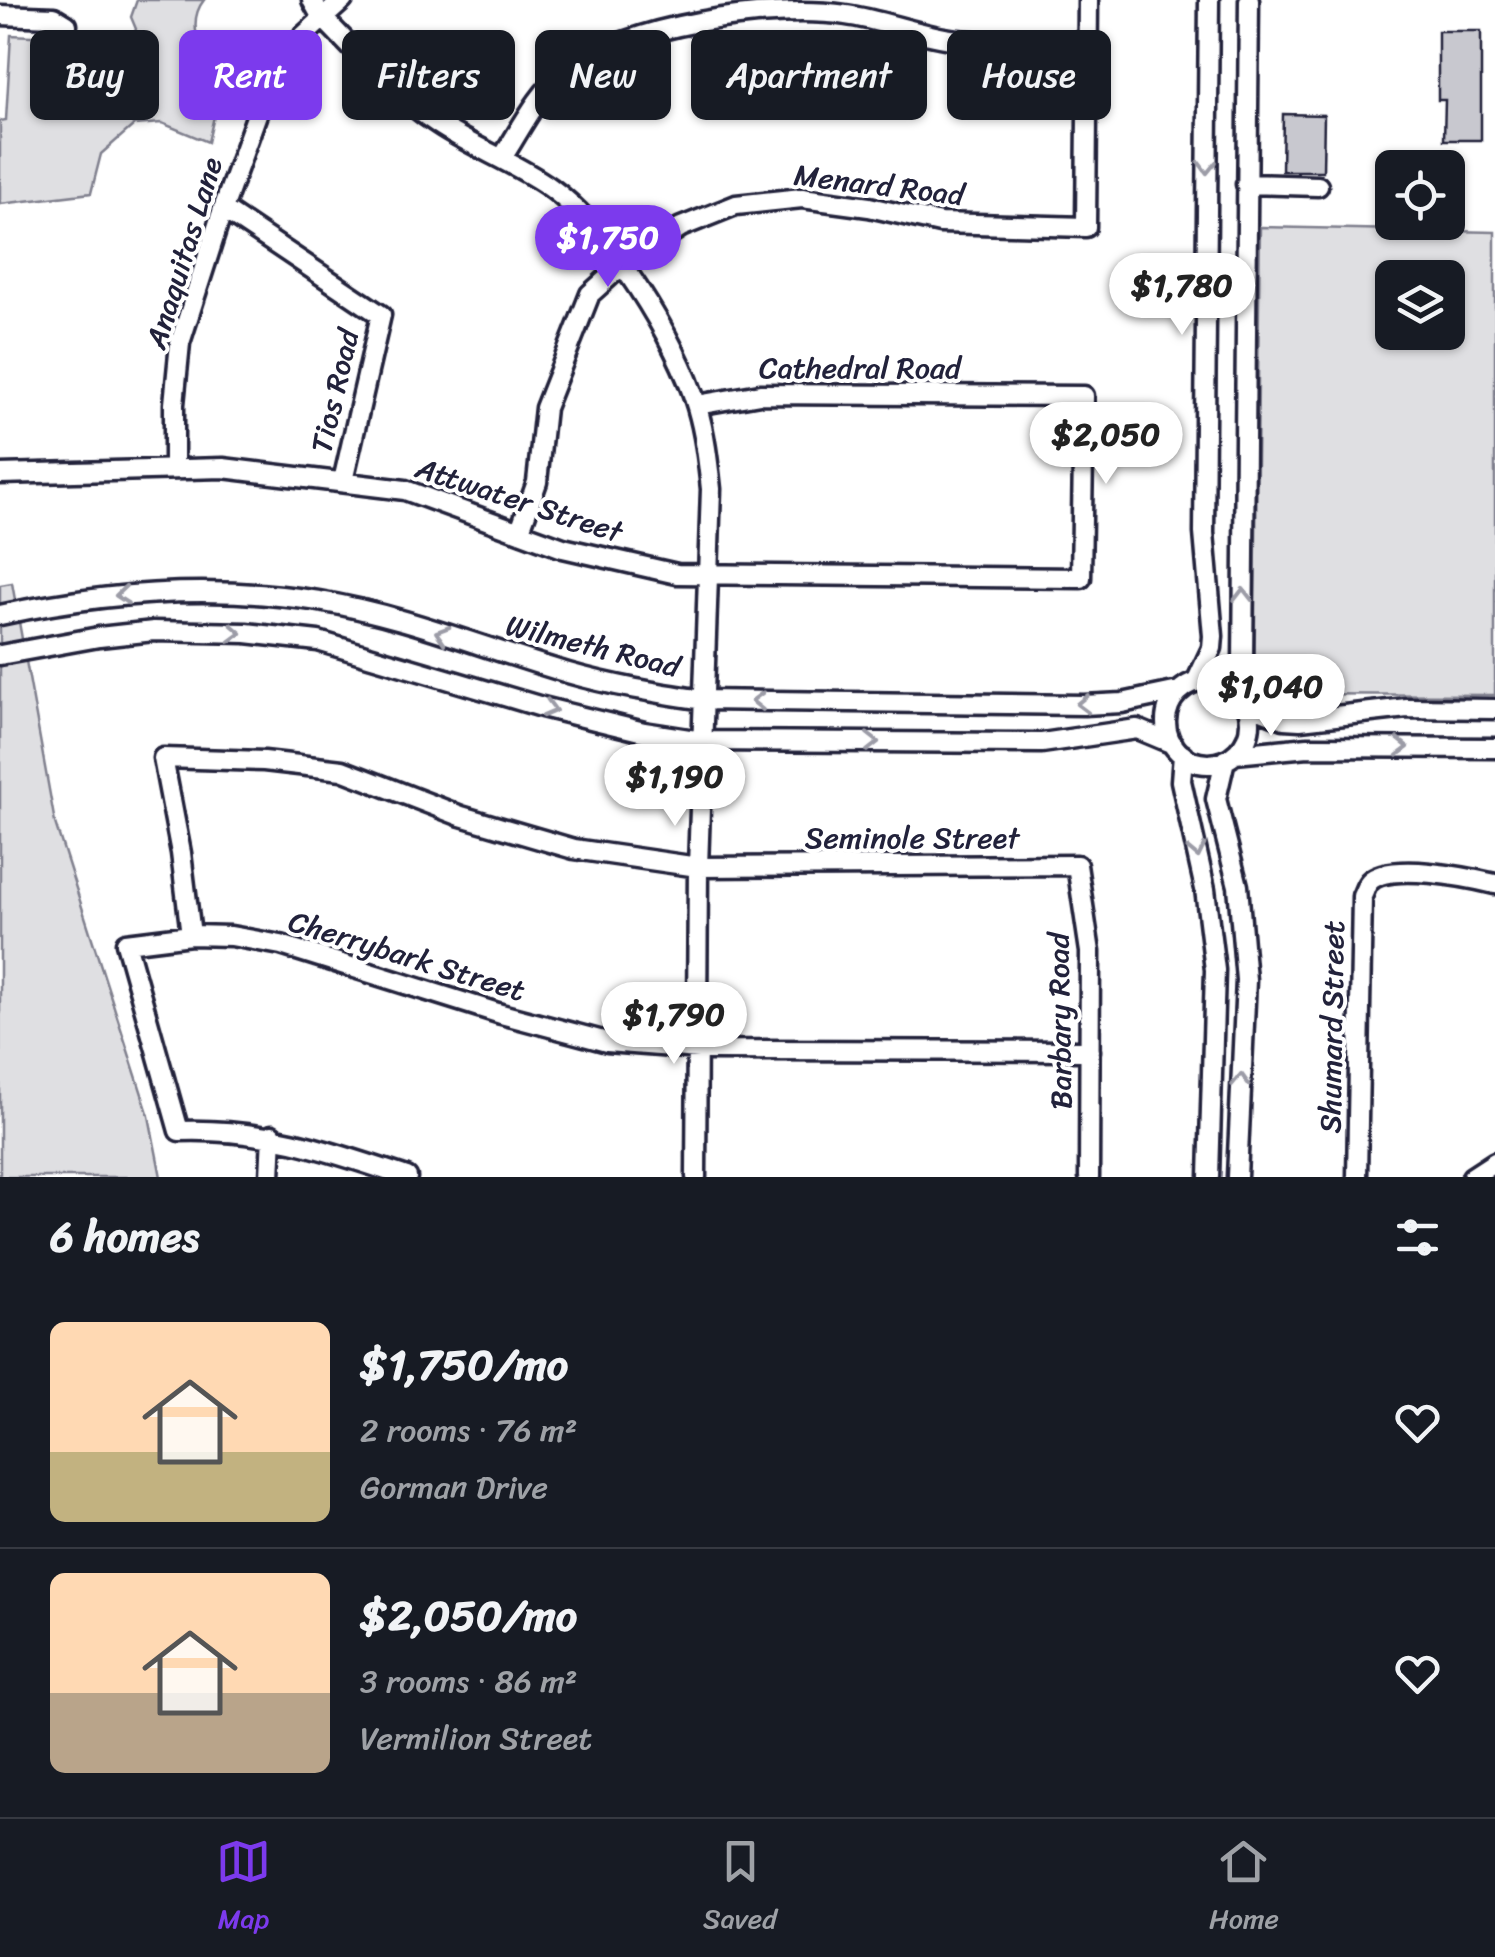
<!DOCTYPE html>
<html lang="en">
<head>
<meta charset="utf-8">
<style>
  body { margin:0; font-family:Sriracha,sans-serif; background:#242831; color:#f1f3f6; height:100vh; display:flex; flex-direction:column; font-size:38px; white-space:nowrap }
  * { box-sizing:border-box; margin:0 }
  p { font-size:32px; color:#9ea1a6 }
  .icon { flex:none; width:55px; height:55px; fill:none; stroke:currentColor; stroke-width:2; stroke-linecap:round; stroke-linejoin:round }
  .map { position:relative; height:1177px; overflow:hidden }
  .drawer { display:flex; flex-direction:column; background:#171b24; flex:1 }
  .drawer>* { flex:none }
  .banner { position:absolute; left:30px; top:30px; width:1435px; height:90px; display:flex; gap:20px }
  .controls { position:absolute; left:1375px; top:150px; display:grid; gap:20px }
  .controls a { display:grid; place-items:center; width:90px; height:90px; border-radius:15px; background:#171b24; box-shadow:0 2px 8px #0004; font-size:50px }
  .price { position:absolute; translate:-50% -85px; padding:0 22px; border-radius:35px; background:#fff; color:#222; font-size:32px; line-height:65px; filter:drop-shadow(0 2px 5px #0008) }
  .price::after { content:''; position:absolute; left:50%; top:60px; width:30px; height:22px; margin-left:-15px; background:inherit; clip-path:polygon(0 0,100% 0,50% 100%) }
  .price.selected { background:#7c3aed; color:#fff }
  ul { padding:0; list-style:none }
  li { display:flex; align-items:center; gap:30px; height:250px; padding:0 50px }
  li+li { border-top:2px solid #363941 }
  li span { display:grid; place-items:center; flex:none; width:280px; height:200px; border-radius:15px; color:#555 }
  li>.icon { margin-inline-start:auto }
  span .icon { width:120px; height:120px; fill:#fffc; stroke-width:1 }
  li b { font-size:42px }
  h2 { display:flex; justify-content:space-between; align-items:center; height:120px; padding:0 50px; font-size:42px }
  .tag { padding:0 35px; border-radius:15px; background:#171b24; box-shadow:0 2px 8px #0004; font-size:35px; line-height:90px }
  .tag.selected { background:#7c3aed; color:#fff }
  .dock { display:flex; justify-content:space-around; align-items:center; height:140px; border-top:2px solid #363941; background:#171b24; font-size:28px; color:#9ea1a6 }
  .dock a { display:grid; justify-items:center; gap:5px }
  .dock .selected { color:#7c3aed }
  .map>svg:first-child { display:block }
  .green { fill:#dfdfe2; stroke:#80808e; stroke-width:2.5; fill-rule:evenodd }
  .building { fill:#c8c8cf; stroke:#22223b; stroke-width:2.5 }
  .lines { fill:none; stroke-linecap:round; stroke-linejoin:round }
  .minor-casing { stroke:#22223b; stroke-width:25 }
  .minor { stroke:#fff; stroke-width:18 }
  .oneway { stroke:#9c9ca7 }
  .labels { text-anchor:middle; stroke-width:8; stroke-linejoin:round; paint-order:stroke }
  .street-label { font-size:30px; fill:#22223b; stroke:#fff }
</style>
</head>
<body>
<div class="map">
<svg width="1495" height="1177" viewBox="0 0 1495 1177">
  <rect width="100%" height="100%" fill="#fff"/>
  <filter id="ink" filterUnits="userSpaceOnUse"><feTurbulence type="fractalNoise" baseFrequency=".01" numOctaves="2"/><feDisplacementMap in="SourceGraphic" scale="20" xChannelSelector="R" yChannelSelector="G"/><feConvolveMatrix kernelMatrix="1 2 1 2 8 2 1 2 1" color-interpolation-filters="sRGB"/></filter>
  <g filter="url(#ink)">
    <path class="green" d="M137,0H204C188,20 198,47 210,67L225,69L208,142L162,123L134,125L101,154L91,193L0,204V121L6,120L11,35L51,37L69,73L87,62L111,94L136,29L131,17Z
      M1260,227L1495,232V695L1254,694ZM1392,278H1448V332H1392Z
      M12,583L55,823L149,1116L161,1177H0V585Z"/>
    <path class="building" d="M1438,31H1481V140H1444L1445,100H1438Z
      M1283,114L1324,115L1323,171H1282Z"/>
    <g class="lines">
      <defs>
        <path id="minor" d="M312,0L321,16C359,54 393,95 438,124C474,148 516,163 551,188C607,228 678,341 697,407C705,434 708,461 711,489L698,867L696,1177
          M0,15L54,17L67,25
          M502,158C521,129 537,94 565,72C625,25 771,4 846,15C883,20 920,36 958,40C1000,45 1045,42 1088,43
          M1246,184L1318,186
          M223,209L381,315L343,481
          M174,468V404L180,343L223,209L266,89L289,49L343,0
          M0,474L223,468L405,490L563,548L677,574L1081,578L1084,396L760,394L697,405
          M520,530L537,482L545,408L590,294L621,266L681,227L736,205L802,198L869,207L940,223L1086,227L1088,0
          M0,615C106,592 211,584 319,601C404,615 486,649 568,673C613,686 658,693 703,700L1084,705L1122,703L1179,691
          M0,655L99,637L154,631L246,633L318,641L542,707L644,732L702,741L1042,743L1137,729L1173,744
          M1166 722a42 42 0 1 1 84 0a42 42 0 1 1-84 0Z
          M1196,682L1212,648L1213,636L1204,533L1209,0
          M1237,692L1243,663L1249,0
          M1246,704L1284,719L1300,720L1407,708L1495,709
          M1235,754L1308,747L1495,748
          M1183,755L1181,781L1205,889L1215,970L1209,1177
          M1225,760L1216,799L1238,886L1246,980L1237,1177
          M191,935L181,853L163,758L264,761L342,770L461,816L574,849L698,867L1077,865L1090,952L1089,1177
          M270,1177L272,1135
          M407,1177C327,1150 264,1128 179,1131L126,943L191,935L231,936L281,945L501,1014L607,1042L712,1050L1090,1051
          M1357,1177L1362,896C1364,893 1366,885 1369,882C1388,861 1470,878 1495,884
          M1472,1177L1495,1162"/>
      </defs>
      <use href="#minor" class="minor-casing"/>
      <use href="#minor" class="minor"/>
    </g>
    <defs><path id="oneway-chevron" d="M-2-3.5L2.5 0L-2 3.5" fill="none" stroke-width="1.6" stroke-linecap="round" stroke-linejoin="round" transform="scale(2.5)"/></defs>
    <g class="oneway">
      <use href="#oneway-chevron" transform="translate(1207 167) rotate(91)"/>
      <use href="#oneway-chevron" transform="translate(122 595) rotate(174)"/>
      <use href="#oneway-chevron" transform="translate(1243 595) rotate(-90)"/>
      <use href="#oneway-chevron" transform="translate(235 633) rotate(2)"/>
      <use href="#oneway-chevron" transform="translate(442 634) rotate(-163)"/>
      <use href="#oneway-chevron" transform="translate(758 701) rotate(-179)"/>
      <use href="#oneway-chevron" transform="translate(1083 704) rotate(179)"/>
      <use href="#oneway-chevron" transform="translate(550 709) rotate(15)"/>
      <use href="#oneway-chevron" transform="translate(872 742)"/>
      <use href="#oneway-chevron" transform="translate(1402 747) rotate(1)"/>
      <use href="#oneway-chevron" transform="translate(1197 851) rotate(78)"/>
      <use href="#oneway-chevron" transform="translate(1241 1080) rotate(-88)"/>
    </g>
  </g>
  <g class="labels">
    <g class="street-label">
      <text transform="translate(879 185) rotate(7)" y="10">Menard Road</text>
      <text transform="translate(184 253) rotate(-73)" y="10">Anaquitas Lane</text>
      <text x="860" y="378">Cathedral Road</text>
      <text transform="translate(335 391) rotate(-77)" y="10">Tios Road</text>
      <text transform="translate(519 500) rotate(18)" y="10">Attwater Street</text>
      <text transform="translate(593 646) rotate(14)" y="10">Wilmeth Road</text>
      <text x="912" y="848">Seminole Street</text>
      <text transform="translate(407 956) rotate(17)" y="10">Cherrybark Street</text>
      <text transform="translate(1060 1021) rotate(-91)" y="10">Barbary Road</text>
      <text transform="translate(1332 1027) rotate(-89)" y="10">Shumard Street</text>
    </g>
  </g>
</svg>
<div class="controls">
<a><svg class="icon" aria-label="locate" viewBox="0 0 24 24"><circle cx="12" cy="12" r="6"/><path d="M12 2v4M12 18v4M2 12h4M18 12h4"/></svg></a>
<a><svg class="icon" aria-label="layers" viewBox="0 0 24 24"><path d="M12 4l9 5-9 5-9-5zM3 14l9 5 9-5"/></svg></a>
</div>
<b class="price selected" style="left:608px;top:290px">$1,750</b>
<b class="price" style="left:1182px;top:338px">$1,780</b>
<b class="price" style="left:1106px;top:487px">$2,050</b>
<b class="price" style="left:1271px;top:739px">$1,040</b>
<b class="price" style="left:675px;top:829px">$1,190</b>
<b class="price" style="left:674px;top:1067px">$1,790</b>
<div class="banner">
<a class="tag">Buy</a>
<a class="tag selected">Rent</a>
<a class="tag">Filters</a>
<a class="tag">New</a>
<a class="tag">Apartment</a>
<a class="tag">House</a>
</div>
</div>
<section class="drawer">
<h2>6 homes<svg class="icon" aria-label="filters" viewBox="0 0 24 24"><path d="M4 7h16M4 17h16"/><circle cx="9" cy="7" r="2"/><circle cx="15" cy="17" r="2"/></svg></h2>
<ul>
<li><span style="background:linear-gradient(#ffd9b3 65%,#c2b280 0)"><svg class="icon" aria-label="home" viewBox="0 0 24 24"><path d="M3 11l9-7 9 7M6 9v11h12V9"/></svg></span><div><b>$1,750/mo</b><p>2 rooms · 76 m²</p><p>Gorman Drive</p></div><svg class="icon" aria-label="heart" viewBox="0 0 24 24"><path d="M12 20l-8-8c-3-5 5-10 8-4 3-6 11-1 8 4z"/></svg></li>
<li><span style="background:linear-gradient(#ffd9b3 60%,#b9a48a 0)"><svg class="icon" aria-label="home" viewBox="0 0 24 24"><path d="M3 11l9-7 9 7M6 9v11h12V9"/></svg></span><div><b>$2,050/mo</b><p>3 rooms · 86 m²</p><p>Vermilion Street</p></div><svg class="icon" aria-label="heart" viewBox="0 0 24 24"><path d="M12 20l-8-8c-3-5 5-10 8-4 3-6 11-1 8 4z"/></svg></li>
</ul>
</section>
<nav class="dock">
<a class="selected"><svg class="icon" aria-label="map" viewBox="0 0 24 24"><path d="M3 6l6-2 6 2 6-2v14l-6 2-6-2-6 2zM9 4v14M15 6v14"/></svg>Map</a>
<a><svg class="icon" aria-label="saved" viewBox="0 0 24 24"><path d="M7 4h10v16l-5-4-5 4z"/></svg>Saved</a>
<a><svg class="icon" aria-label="home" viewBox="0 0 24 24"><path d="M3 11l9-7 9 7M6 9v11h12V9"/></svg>Home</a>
</nav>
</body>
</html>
